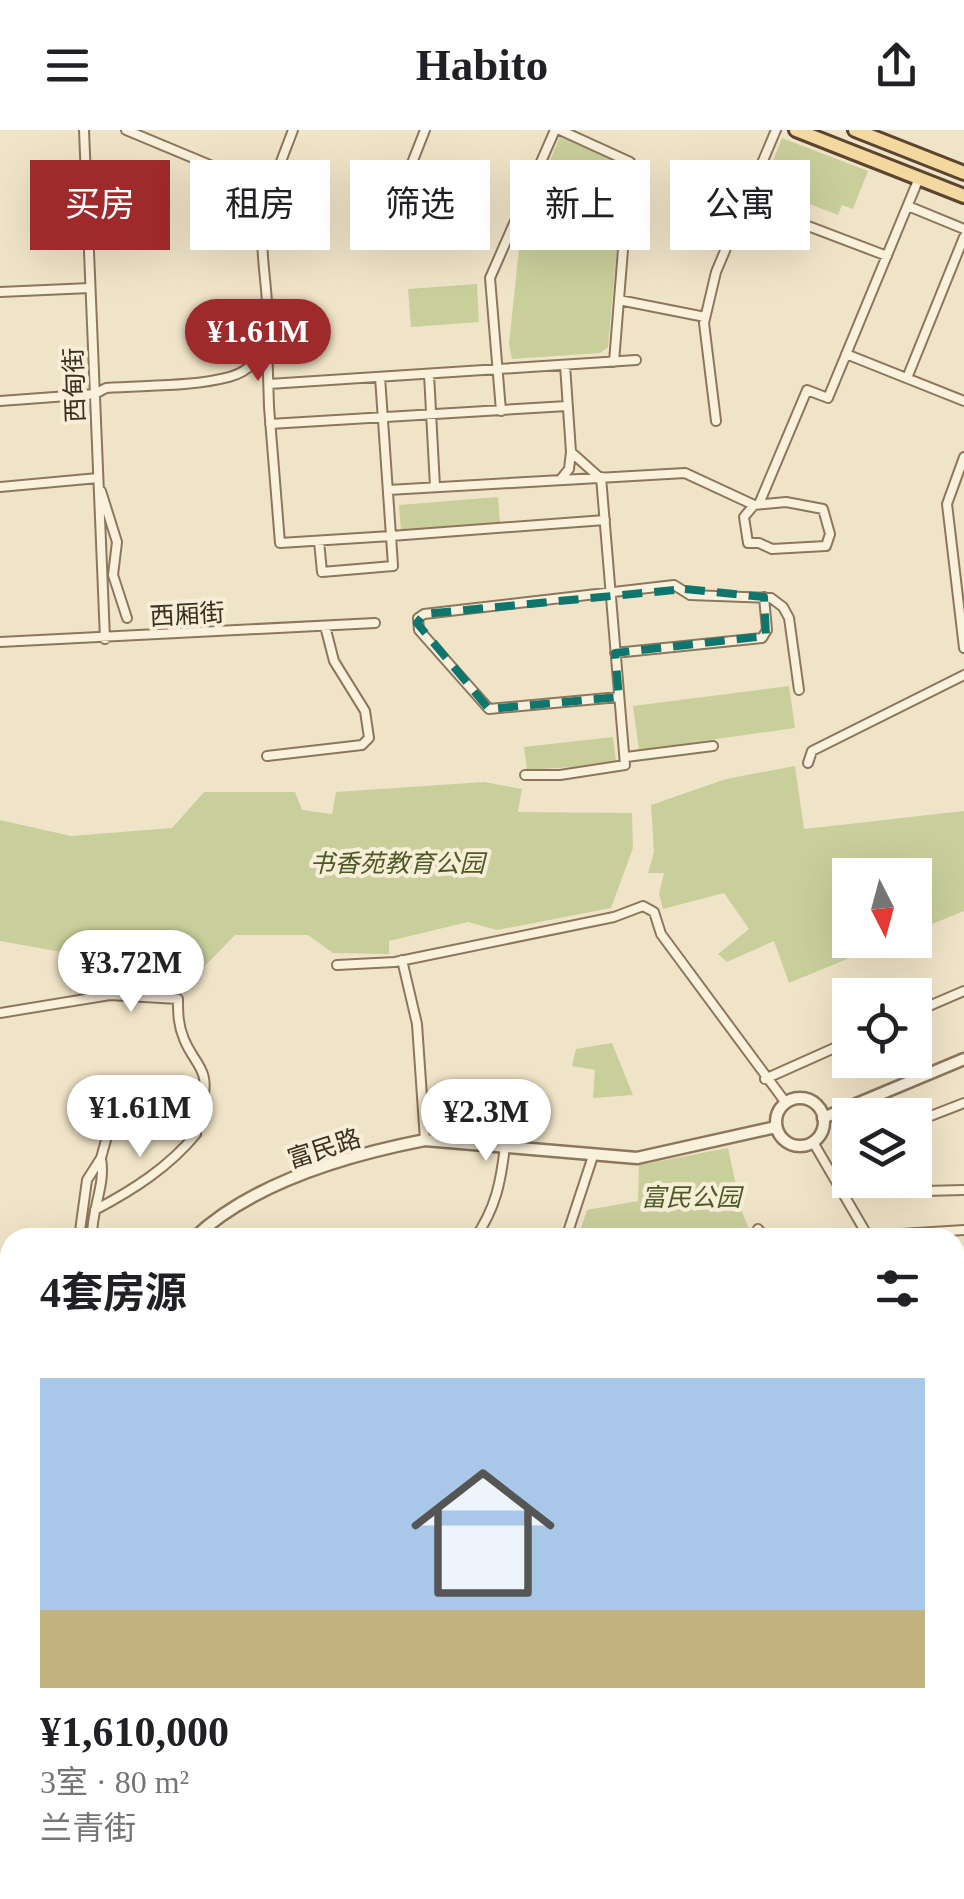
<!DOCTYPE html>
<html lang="zh">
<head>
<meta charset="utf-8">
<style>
  body { margin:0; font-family:"Times New Roman","Noto Sans SC",serif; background:#f2f2f2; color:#202124; height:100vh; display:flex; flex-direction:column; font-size:38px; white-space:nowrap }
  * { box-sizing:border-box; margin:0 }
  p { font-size:32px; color:#757577 }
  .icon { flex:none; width:55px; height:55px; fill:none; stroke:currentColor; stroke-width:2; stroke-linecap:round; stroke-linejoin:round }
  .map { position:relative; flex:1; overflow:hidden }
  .details { position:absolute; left:0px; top:1098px; width:965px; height:672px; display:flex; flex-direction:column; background:#fff; border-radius:30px 30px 0 0; box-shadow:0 10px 40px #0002 }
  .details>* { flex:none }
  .hud { position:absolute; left:30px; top:30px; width:905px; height:90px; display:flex; gap:20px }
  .needle { width:65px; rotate:174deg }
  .controls { position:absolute; left:832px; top:728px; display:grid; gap:20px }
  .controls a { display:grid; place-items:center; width:100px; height:100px; border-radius:0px; background:#fff; box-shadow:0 10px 40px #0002; font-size:50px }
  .price { position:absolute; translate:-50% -85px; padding:0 22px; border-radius:35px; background:#fff; color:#222; font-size:32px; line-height:65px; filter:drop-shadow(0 2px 5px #0008) }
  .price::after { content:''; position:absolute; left:50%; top:60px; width:30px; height:22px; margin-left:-15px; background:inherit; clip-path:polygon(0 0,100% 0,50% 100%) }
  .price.on { background:#9e2a2b; color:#fff }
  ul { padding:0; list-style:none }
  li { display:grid; align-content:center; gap:20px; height:530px; padding:0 40px }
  li span { display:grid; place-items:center; height:310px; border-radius:0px; color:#555 }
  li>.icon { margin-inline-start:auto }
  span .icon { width:180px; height:180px; fill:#fffc; stroke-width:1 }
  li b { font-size:42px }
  h2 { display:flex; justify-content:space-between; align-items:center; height:120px; padding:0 40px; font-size:42px }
  .pill { padding:0 35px; border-radius:0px; background:#fff; box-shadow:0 10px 40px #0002; font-size:35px; line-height:90px }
  .pill.on { background:#9e2a2b; color:#fff }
  header { display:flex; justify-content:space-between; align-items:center; height:130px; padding:0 40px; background:#fff; font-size:45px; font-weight:800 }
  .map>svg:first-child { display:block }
  .green { fill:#c9cf9b }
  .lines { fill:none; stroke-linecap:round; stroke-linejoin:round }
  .minor-casing { stroke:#8d765c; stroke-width:12 }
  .tertiary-casing { stroke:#8d765c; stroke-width:15 }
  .primary-casing { stroke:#5b4430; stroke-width:18 }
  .trunk-casing { stroke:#5b4430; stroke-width:18 }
  .minor { stroke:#faf1dc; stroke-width:8 }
  .tertiary { stroke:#faf1dc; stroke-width:10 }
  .primary { stroke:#f3d9a0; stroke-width:12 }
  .trunk { stroke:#eabe7c; stroke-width:12 }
  .marked { fill:none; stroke:#0f766e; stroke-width:8; stroke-dasharray:20 12; stroke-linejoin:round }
  .labels { text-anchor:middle; stroke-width:8; stroke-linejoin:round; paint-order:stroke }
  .street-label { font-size:25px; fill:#3d2e20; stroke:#f7eed8 }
  .park-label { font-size:25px; font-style:italic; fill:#4d5a26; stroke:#f7eed8 }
</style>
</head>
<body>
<header><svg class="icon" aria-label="menu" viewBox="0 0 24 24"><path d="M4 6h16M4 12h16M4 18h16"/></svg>Habito<svg class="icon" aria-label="share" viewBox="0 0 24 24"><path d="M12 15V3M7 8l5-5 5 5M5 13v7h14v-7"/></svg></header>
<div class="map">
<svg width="964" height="1769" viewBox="0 0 964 1769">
  <rect width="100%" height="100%" fill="#f0e4c8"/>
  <path class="green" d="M561,4L622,33L624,41L608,217L600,223L512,229L509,214L521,100Z
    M782,8L868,41L853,79L842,75L838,85L763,56Z
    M477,154L479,192L411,197L408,159Z
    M498,367L500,393L401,400L399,375Z
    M789,556L795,598L639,620L633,576Z
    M613,607L616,631L605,635L527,640L524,617Z
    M795,636L804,699L964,681V781L915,801V745H850V810H893L789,853L774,811L727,832L718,824L749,799L724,763L663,779L659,764L664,743H648L654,722L651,675L726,649Z
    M484,652L522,659L518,682L632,683L633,718L611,778L497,800L468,792L389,811V824L333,823L308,805H235L205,836L106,830L0,811V690L71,706L172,698L204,662H295L302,680L332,684L336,662Z
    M612,913L633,965L593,968L595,940L572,936L576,919Z
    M728,1018L741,1079L752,1107H578L587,1080L638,1071L639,1035Z
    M955,1355L964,1357V1571L955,1570Z"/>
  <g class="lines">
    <defs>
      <path id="minor" d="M84,0L105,509
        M126,0L270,60
        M560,0L630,32L614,232
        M745,72L887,126
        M908,76L964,99
        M382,109L425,0
        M0,162L90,158
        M619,170L705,187
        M267,212L269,277L280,413L391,406L393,436L322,442L319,411
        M846,224L964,271
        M565,235L571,322L599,347
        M429,244L435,357
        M380,247L391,406L605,390
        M907,248L964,107
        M269,254L636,230
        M0,271L95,264L106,258C145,255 191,257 229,247C293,230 256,142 263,96C268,62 281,32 293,0
        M501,281L490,148L555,0
        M716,291L704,193L716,142L776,0
        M270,294L567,276
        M964,327L947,374L964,518
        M561,349L569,339L571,322
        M0,357L98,348
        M388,360L685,343L754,375L786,372L823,379L830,404L826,416L772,419L759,413H748L744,387L754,375
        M101,361L117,412L113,445L127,488
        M759,374L807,260L828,268L919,48
        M0,512L375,493
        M615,523L762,508L767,500L764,467
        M619,567L489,579L419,500L418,488L424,484L674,455L690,465L771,468L783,477L789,488L799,560
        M267,626L362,615L369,608L365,581L334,531L325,496
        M626,627L713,616
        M808,633L812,621L964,545
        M525,645H560L625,635L601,347
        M402,830L417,894L425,1010
        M337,835L395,832L614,787L643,776L654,782L661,804L786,973
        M915,882L964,861
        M0,883L110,865L178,869C178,883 178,895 184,909C194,934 210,939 203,969C186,977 170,992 153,978L151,959
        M765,949L850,911
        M915,992L964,973
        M813,1012L869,1108
        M878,1050L883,1062L964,1060
        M95,1080C133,1060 169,1037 196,1004L185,978
        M758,1099L765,1108
        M869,1106L964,1100
        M79,1108L87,1050L101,1028L114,981
        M92,1108C91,1080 106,1055 101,1029
        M475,1108C496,1078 501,1051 505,1016
        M566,1108L593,1026
        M955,1132L964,1131
        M0,1158L10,1155
        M955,1209L964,1208
        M0,1339L10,1335
        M0,1398L10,1411
        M0,1582L10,1575
        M0,1612L10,1587
        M955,1645L964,1647
        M955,1702L964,1698
        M343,1760L349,1769
        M884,1769L899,1763L912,1769"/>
      <path id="tertiary" d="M776 992a24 24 0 1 1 48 0a24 24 0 1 1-48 0Z
        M823,988L964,929
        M194,1108C252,1053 348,1025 425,1010L637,1028L776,997
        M0,1240L10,1237
        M67,1760L76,1769"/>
      <path id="primary" d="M796,0L964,66
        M855,0L964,43
        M0,1619L10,1693
        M0,1693L6,1769"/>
      <path id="trunk" d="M19,1760L21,1769"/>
    </defs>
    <use href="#minor" class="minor-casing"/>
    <use href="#tertiary" class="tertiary-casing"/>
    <use href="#primary" class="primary-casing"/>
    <use href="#trunk" class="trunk-casing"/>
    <use href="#minor" class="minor"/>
    <use href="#tertiary" class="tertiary"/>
    <use href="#primary" class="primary"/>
    <use href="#trunk" class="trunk"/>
  </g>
  <path class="marked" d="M685,459L764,467L766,506L615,523L619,567L489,579L417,493L424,484Z"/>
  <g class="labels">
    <g class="street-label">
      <text transform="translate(74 255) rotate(-92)" y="9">西甸街</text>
      <text transform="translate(187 484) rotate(-3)" y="9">西厢街</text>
      <text transform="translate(324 1018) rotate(-18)" y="9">富民路</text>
    </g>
    <g class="park-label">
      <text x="397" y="742">书香苑教育公园</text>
      <text x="691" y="1076">富民公园</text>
    </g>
  </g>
</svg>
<div class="controls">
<a><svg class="needle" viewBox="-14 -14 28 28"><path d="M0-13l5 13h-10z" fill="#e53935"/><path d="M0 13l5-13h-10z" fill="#757577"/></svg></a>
<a><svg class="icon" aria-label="locate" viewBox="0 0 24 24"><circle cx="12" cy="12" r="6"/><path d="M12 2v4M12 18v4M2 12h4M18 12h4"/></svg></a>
<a><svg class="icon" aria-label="layers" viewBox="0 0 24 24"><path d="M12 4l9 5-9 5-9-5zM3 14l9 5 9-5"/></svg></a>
</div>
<b class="price on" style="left:258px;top:254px">¥1.61M</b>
<b class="price" style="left:131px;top:885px">¥3.72M</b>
<b class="price" style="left:140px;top:1030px">¥1.61M</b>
<b class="price" style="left:486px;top:1034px">¥2.3M</b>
<div class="hud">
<a class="pill on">买房</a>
<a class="pill">租房</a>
<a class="pill">筛选</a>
<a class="pill">新上</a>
<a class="pill">公寓</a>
</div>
<section class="details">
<h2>4套房源<svg class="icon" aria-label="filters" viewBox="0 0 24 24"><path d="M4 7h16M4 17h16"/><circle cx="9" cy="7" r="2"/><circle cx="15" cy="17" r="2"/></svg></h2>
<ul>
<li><span style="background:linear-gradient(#a9c7e8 75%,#c2b280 0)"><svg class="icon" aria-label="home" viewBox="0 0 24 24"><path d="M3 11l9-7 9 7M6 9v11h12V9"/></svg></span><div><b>¥1,610,000</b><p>3室 · 80 m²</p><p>兰青街</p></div></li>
</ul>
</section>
</div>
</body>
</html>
